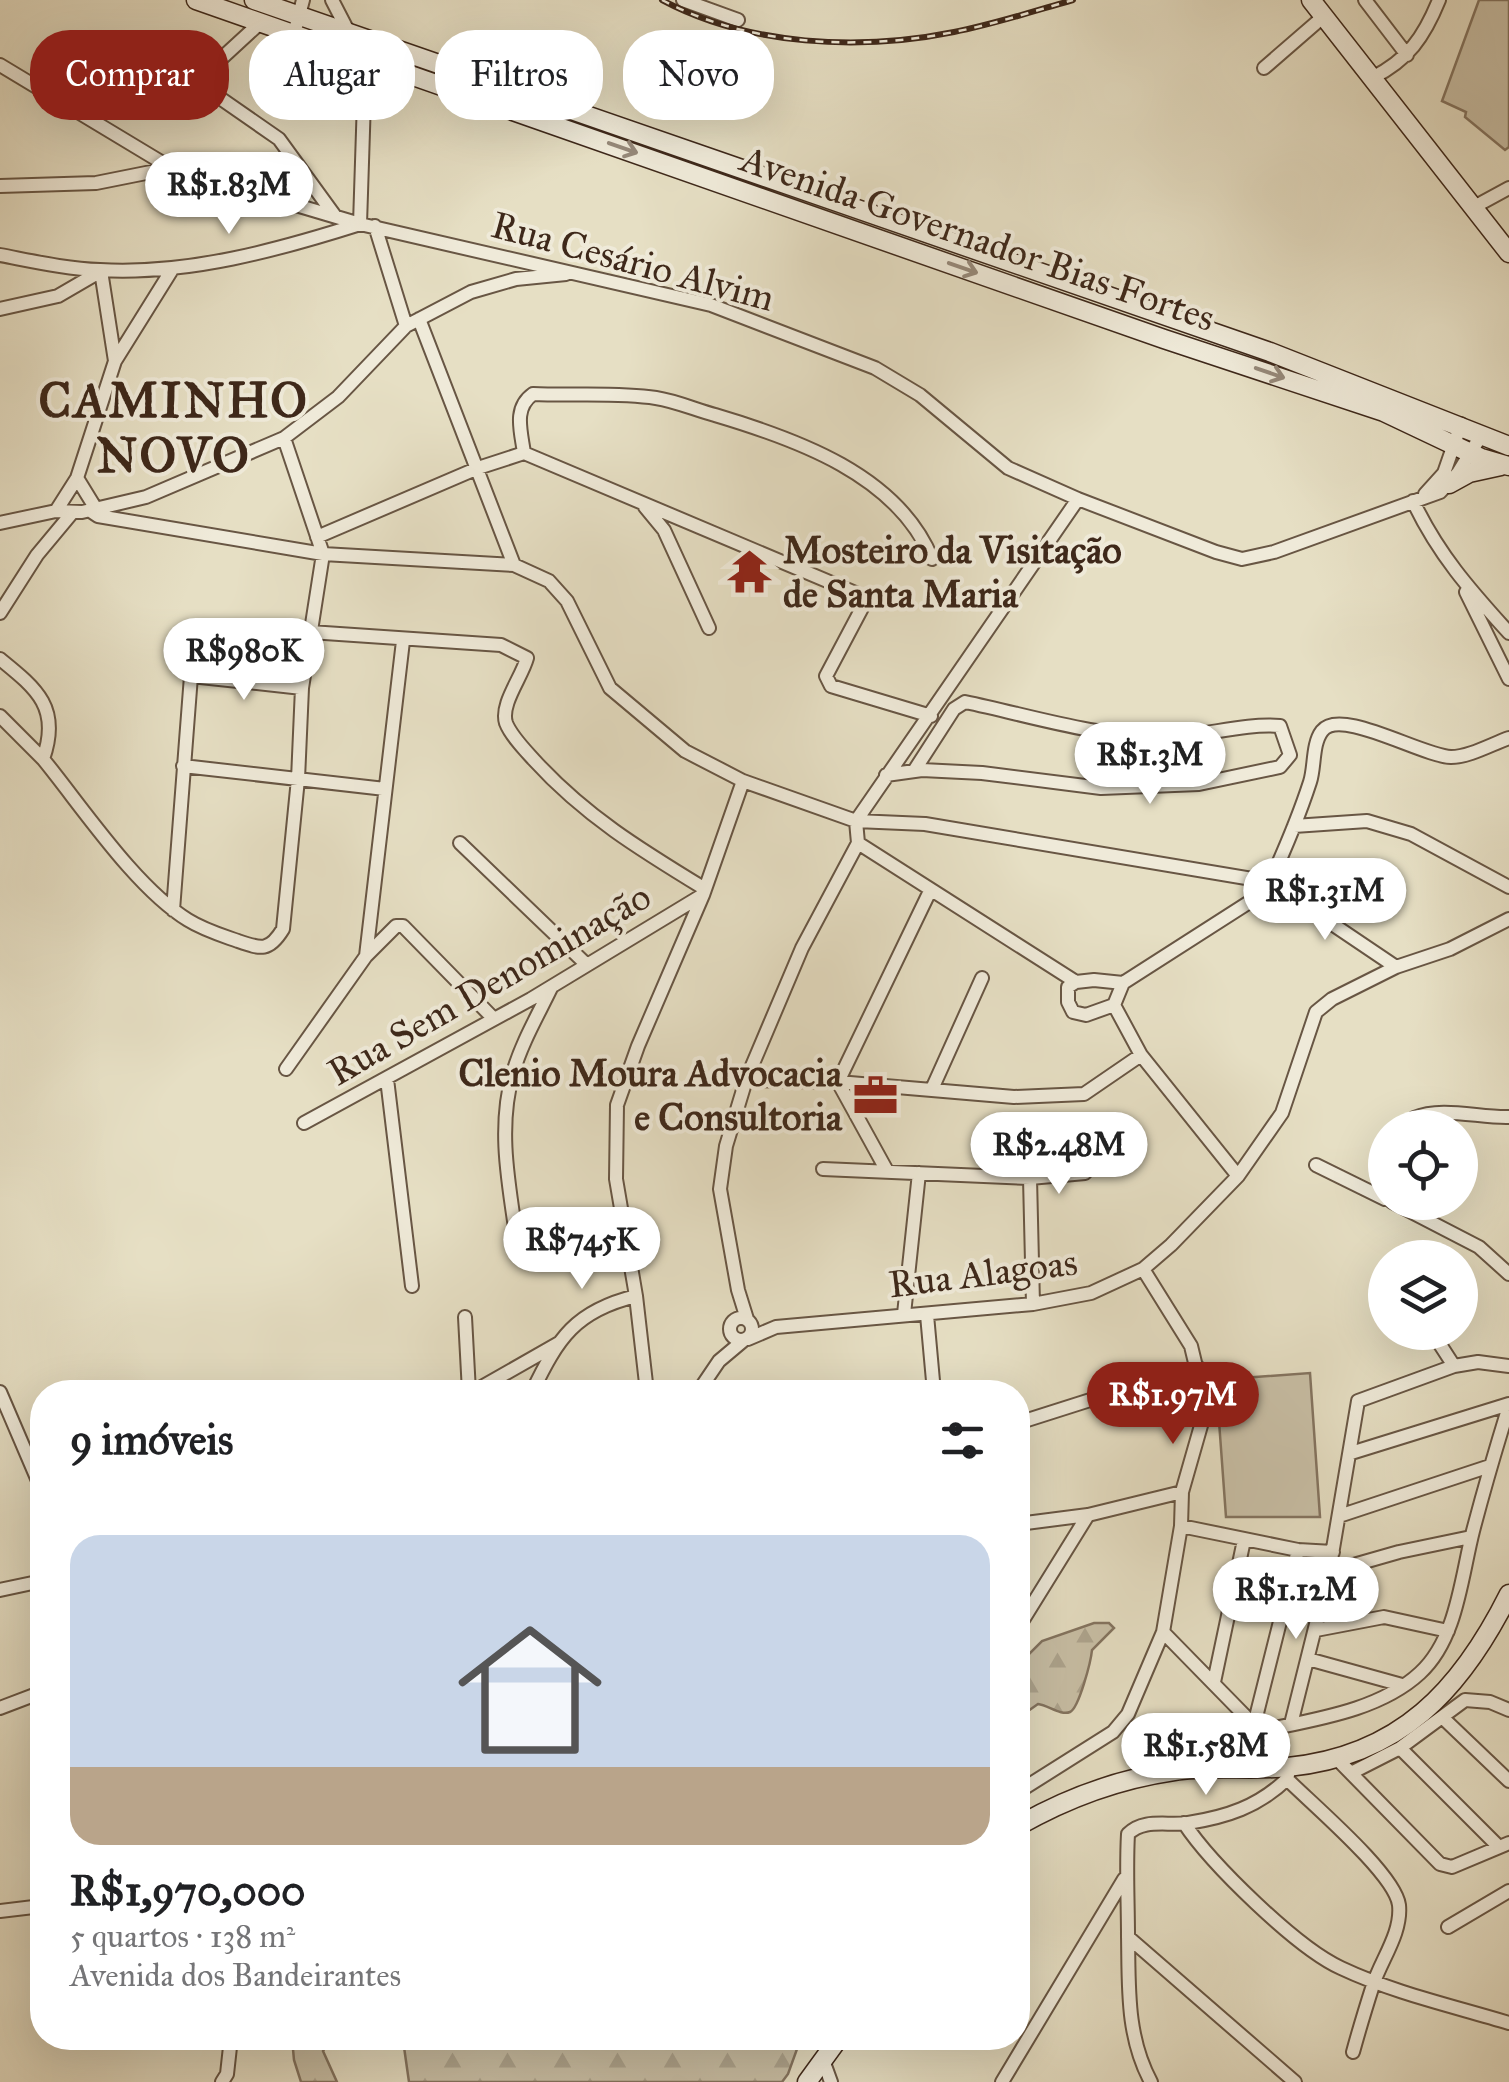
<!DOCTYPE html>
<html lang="pt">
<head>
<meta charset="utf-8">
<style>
  body { margin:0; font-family:"IM FELL Great Primer",serif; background:#f6f6f6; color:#202124; height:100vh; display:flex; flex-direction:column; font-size:38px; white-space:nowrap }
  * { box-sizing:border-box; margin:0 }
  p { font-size:32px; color:#757577 }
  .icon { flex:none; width:55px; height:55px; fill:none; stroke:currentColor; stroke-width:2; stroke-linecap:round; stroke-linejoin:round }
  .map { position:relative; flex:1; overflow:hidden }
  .details { position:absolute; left:30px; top:1380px; width:1000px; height:670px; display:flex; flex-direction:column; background:#fff; border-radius:40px; box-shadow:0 10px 40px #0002 }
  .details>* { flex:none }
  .banner { position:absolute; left:30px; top:30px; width:1000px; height:90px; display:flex; gap:20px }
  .tools { position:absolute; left:1368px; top:1110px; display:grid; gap:20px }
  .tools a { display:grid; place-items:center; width:110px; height:110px; border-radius:50%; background:#fff; box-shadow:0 10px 40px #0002; font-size:50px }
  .price { position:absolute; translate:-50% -85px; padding:0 22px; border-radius:35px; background:#fff; color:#222; font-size:32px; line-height:65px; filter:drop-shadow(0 2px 5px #0008) }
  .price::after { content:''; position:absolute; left:50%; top:60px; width:30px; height:22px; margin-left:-15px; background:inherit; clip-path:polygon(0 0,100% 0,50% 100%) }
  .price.active { background:#8f2418; color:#fff }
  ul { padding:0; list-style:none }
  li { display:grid; align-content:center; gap:20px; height:530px; padding:0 40px }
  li+li { border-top:2px solid #e0e0e0 }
  li span { display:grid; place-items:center; height:310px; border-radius:30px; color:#555 }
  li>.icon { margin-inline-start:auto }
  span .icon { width:180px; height:180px; fill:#fffc; stroke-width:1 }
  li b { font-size:42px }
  h2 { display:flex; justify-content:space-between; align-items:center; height:120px; padding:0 40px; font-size:42px }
  .pill { padding:0 35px; border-radius:40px; background:#fff; box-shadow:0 10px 40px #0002; font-size:35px; line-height:90px }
  .pill.active { background:#8f2418; color:#fff }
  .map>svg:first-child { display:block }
  .forest { fill:url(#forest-firs); stroke:#847460; stroke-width:2.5 }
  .garden { fill:#c9c0a7; stroke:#847460; stroke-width:2.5 }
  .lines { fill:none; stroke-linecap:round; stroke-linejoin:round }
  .street-casing { stroke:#685644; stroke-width:16 }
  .secondary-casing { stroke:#3e281a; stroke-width:21 }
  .street { stroke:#efead9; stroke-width:12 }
  .secondary { stroke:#efead9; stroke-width:18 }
  .rail-casing { stroke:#3e281a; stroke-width:6 }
  .rail { stroke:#efead9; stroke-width:2.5; stroke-dasharray:8; stroke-linecap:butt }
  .oneway { stroke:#96897a }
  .labels { text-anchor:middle; stroke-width:8; stroke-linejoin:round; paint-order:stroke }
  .street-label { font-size:38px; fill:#3e281a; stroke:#efead9 }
  .poi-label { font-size:38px; font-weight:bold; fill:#3e281a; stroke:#efead9; text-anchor:start }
  .district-label { font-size:48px; font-weight:bold; letter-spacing:2.5px; fill:#3e281a; stroke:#efead9 }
</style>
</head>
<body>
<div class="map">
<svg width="1509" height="2082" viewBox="0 0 1509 2082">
  <defs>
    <pattern id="forest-firs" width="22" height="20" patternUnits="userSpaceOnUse" patternTransform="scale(2.5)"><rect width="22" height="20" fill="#c9c0a7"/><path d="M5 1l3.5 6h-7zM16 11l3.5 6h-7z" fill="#aea58f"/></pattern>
  </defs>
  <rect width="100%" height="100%" fill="#e6dfc4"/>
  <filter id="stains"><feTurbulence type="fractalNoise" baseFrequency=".002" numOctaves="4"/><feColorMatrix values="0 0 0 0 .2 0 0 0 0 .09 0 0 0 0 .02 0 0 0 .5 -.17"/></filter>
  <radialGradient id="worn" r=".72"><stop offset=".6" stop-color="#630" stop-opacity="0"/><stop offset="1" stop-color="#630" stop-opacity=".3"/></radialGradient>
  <path class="forest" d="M1094,1623H1109L1114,1628L1092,1650C1091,1661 1079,1708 1070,1712C1061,1716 1048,1705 1038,1704L1018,1718V1665L1042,1641Z
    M292,2038H331L323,2051L337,2082H301L294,2060Z
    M378,2038H801L788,2074L782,2082H409L404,2047Z"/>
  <path class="garden" d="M1479,0H1509V147L1505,150L1465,117L1466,112L1442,101Z
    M1310,1373L1320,1517H1226L1216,1380Z"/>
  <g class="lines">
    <defs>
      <path id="street" d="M332,0L348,31
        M683,0L738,20
        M1365,0L1407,55
        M260,23L211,68L207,75V89L279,139L335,216
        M294,34L303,0
        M0,65L171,168L360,224L711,305L875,368L920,395L1008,468L1078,499L1216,552L1242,559L1274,552L1440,492L1458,473L1482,434
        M1264,68L1324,16
        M1372,78C1408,60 1424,37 1439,0
        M0,186L96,183L171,168
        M1474,207L1509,188
        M360,224L366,38
        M375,226L406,326
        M0,255C32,261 67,269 100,270C188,275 278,250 360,224
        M0,309L58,296L101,271
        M419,319L514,565
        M115,361L173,268
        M524,453L858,594L862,608L826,676L831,686L931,716
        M524,453C521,431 513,408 533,394C573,396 617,392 656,398C676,401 696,410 715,415C796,439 898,475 932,559
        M77,478L96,509
        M1425,494L1444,473L1461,424
        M1413,501C1438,554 1470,590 1509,633
        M645,507L664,530L709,628
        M89,510L98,516L323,554L514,565L549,581L567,601L610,688L685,751L743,781L856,821L925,824L1270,882L1396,967
        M56,511L77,478L115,361L101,271
        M0,523L56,511L82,512L146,497L284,438L338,397L406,326L471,292L516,279L566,274
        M317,537L478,468L524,453
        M1466,592L1509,679
        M0,613L37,555L72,513
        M310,632L501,645L527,658C522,677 500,704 506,723C511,736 525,750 534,760C585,816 641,850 705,889
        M0,659C37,689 61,708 43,759C83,808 135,887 188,920C204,930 221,935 238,941C261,949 269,952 283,929L298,779L302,688L323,554L284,438
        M0,716L43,759
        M183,766L385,789
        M886,775L922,770L982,773L1101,788L1199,784L1280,767L1290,755L1280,726C1241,723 1203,737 1164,737C1095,737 1032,716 965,702L954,709L914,771
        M1294,826L1367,821L1411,834L1509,887
        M460,843L587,965
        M858,843L1076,982
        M1270,882C1285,849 1299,816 1310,782C1315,767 1312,744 1322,731C1340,707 1422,756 1451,757C1469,757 1492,744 1509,738
        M173,910L191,676L302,688
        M366,956L396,926H403L494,1019
        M1094,980L1123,983L1114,1005L1086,1015L1073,1012L1068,1002V987L1076,982Z
        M1123,983L1276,885
        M1114,1005L1141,1055L1238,1176
        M286,1069L366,956L403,641
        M387,1079L412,1286
        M746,1080L838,1082L1014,1097L1084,1094L1141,1055
        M932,1089L982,978
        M304,1123L531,999L701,896
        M1409,1128L1414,1118C1442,1106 1479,1118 1509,1117
        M1316,1165L1385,1199
        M823,1169L1030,1178L1085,1173
        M887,1171L838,1082L930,891
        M1030,1178L1033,1304
        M1377,1195L1385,1177
        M1392,1202L1479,1247L1509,1274
        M517,1241C509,1185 497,1129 513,1073C521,1044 538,1015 551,988
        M904,1314L919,1173
        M927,1315L934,1392
        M465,1317L469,1392
        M730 1329a11 11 0 1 1 22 0a11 11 0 1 1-22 0Z
        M747,1319L738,1290L720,1189L726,1146L746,1080L802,948L858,843L856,821L1078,499
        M1432,1332L1454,1366
        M748,1339L776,1327L1033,1304L1091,1293L1143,1269L1171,1245L1238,1176L1282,1113L1316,1012L1332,999L1396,967L1450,949L1509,919
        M0,1392L42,1490
        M473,1392L559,1343
        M532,1392C558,1338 575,1311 636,1296
        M647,1392L636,1296L616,1179L617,1105L638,1046L703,895L743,781
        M698,1392L719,1361L744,1340
        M1018,1423L1197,1366
        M1351,1453L1509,1404
        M1339,1516L1490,1466
        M1018,1524L1088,1515L1182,1492
        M1181,1526L1298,1550L1333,1552
        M1329,1572L1399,1552L1471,1537
        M0,1590L42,1581
        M1021,1623L1088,1515
        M1316,1630L1384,1617L1448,1631
        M1163,1632L1254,1725L1264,1768
        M1308,1659L1402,1685
        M1214,1682L1244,1540
        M0,1708L42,1692
        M1442,1717L1509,1781
        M1291,1724L1329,1572L1358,1401L1454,1366L1478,1362L1509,1366
        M1254,1725L1298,1550
        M1256,1732C1310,1720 1378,1712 1420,1673C1457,1639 1461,1578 1473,1531C1484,1489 1496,1448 1509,1406
        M1400,1748L1499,1847
        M1338,1760L1440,1864L1452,1867L1509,1843
        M1351,1773L1400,1748L1465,1700L1490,1702L1509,1710
        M1288,1775L1287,1779C1312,1804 1395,1874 1399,1905C1402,1933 1381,1960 1373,1985C1366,2007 1359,2030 1353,2052
        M1018,1792L1113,1732L1128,1714L1163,1632L1181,1526L1182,1492L1206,1408L1191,1346L1143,1269
        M1184,1823C1211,1864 1297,1948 1341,1968C1394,1993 1453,2006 1509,2023
        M0,1911L42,1906
        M1448,1927L1509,1891
        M1128,1937L1295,2082
        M823,2060L831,2082
        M222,2082L227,2074L231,2038
        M1002,2082L1124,1879
        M1151,2082C1126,2036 1129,1986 1128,1936C1128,1902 1126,1868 1128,1834C1144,1818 1167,1826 1188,1823C1226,1817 1258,1807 1287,1779"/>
      <path id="secondary" d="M196,0L1164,339L1384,412L1481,458L1509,466
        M254,0L1270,352L1509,446
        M1311,0L1509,253
        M1449,484L1469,473L1501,466
        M1018,1826C1065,1799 1119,1779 1174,1771C1211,1765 1251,1771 1288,1767C1400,1756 1461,1690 1509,1594
        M807,2082L839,2038"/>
    </defs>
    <use href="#street" class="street-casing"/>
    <use href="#secondary" class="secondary-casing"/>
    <use href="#street" class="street"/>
    <use href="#secondary" class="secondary"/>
    <defs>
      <path id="rail" d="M662,0C748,46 860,51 954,32C995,24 1034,11 1073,0"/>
    </defs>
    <use href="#rail" class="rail-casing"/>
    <use href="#rail" class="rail"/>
  </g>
  <defs><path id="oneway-shaft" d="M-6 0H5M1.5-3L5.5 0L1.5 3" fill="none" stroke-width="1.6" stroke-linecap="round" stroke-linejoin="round" transform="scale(2.5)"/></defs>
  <g class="oneway">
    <use href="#oneway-shaft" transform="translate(623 148) rotate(19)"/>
    <use href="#oneway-shaft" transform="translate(963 268) rotate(19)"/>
    <use href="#oneway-shaft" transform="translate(1270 373) rotate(19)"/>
  </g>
  <defs>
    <symbol id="temple-bare" viewBox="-9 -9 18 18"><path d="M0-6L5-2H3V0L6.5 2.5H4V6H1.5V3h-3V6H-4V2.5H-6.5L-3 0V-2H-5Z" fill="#8f2418" stroke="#efead9" stroke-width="2.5" paint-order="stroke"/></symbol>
    <symbol id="office-bare" viewBox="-9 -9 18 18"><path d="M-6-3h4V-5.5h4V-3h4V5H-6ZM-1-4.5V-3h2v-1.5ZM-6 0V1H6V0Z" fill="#8f2418" stroke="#efead9" stroke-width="2.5" paint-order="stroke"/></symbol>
  </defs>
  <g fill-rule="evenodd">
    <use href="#temple-bare" x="718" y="540" width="63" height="63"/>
    <use href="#office-bare" x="844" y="1064" width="63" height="63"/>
  </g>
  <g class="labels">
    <g class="street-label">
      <text transform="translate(978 238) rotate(19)" y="13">Avenida Governador Bias Fortes</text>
      <text transform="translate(633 261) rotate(15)" y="13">Rua Cesário Alvim</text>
      <text transform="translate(489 984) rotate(-30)" y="13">Rua Sem Denominação</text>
      <text transform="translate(983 1273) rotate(-7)" y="13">Rua Alagoas</text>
    </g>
    <g class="poi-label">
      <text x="783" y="563">Mosteiro da Visitação<tspan x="783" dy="44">de Santa Maria</tspan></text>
      <text x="842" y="1086" text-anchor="end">Clenio Moura Advocacia<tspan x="842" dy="44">e Consultoria</tspan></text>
    </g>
    <g class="district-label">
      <text x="174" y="417">CAMINHO<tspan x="174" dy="55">NOVO</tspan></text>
    </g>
  </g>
  <rect width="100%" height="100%" filter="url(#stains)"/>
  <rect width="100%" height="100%" fill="url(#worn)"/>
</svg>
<div class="tools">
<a><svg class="icon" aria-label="locate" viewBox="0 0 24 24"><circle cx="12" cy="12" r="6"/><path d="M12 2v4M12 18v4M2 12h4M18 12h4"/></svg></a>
<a><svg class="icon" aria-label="layers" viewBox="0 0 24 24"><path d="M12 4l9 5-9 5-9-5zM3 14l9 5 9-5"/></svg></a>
</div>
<b class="price" style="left:229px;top:237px">R$1.83M</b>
<b class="price" style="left:244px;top:703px">R$980K</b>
<b class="price" style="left:1150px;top:807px">R$1.3M</b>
<b class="price" style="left:1325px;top:943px">R$1.31M</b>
<b class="price" style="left:1059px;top:1197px">R$2.48M</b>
<b class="price" style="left:582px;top:1292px">R$745K</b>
<b class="price active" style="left:1173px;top:1447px">R$1.97M</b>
<b class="price" style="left:1296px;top:1642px">R$1.12M</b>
<b class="price" style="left:1206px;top:1798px">R$1.58M</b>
<div class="banner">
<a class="pill active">Comprar</a>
<a class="pill">Alugar</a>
<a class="pill">Filtros</a>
<a class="pill">Novo</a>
</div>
<section class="details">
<h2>9 imóveis<svg class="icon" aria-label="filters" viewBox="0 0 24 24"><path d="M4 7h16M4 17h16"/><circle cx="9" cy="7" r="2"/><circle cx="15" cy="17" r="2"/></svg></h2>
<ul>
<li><span style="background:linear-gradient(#c9d6e8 75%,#b9a48a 0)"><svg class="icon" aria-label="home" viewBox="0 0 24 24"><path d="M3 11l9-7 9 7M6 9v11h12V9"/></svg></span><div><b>R$1,970,000</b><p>5 quartos · 138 m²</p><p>Avenida dos Bandeirantes</p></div></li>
</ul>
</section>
</div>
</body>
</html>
